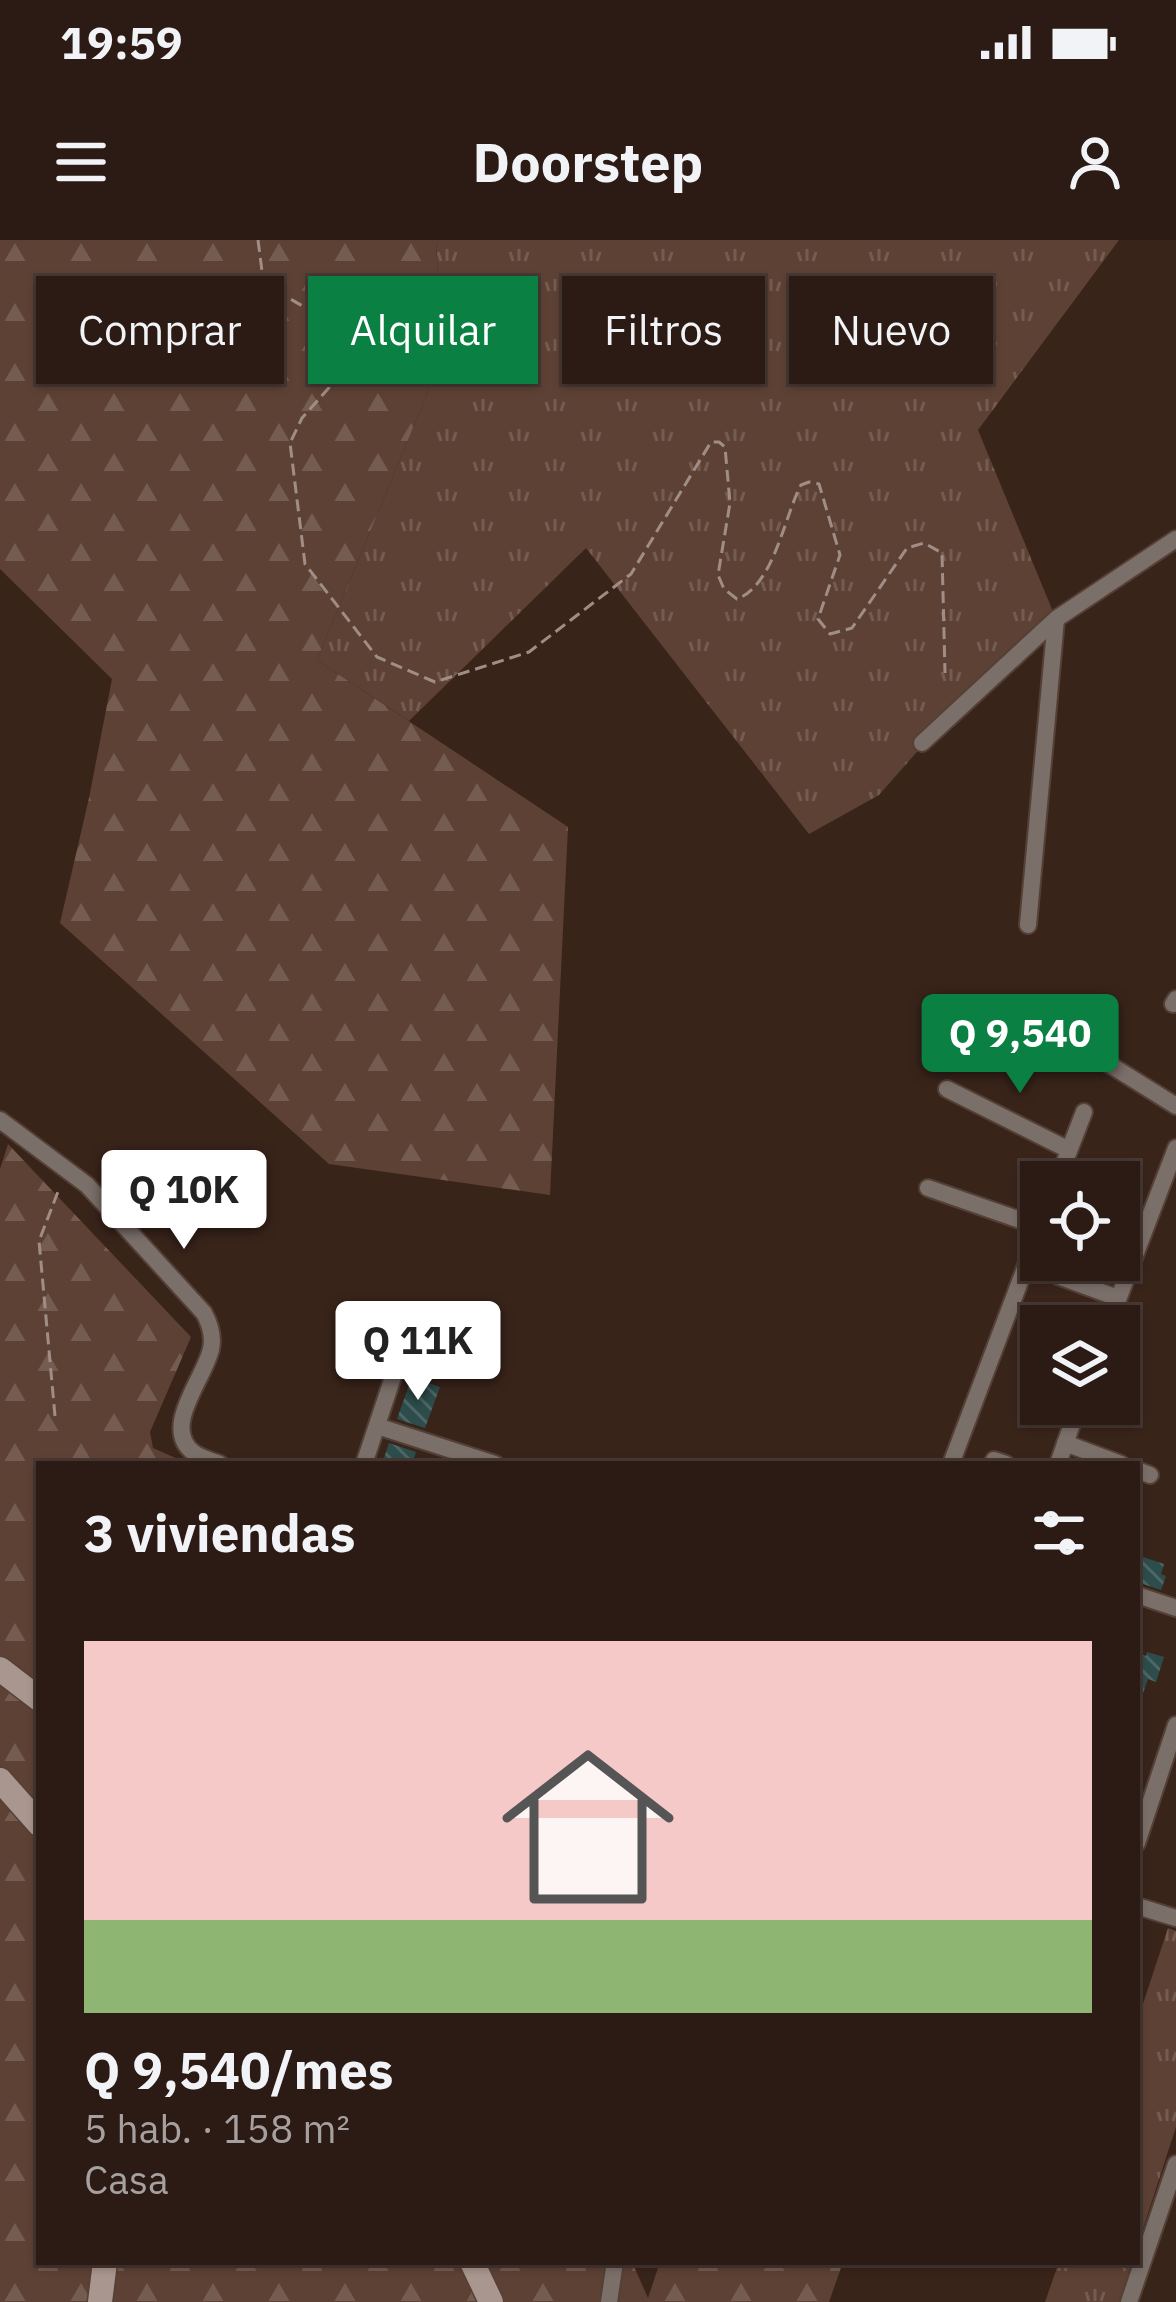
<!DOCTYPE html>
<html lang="es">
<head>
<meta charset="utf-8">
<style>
  body { margin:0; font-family:"IBM Plex Sans",sans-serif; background:#33241d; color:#f1f3f6; height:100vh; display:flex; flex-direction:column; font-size:45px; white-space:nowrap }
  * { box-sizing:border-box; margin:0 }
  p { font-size:39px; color:#a6a1a0 }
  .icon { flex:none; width:66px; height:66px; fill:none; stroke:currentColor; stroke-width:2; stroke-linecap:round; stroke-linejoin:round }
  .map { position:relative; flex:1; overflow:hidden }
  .panel { position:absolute; left:36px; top:1221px; width:1104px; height:804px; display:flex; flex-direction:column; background:#2b1b14; border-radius:0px; box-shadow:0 3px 9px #0004,0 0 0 3px #473934 }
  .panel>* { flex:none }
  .banner { position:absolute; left:36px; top:36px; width:1104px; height:108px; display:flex; gap:24px }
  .buttons { position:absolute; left:1020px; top:921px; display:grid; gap:24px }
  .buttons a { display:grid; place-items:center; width:120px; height:120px; border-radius:0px; background:#2b1b14; box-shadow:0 3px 9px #0004,0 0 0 3px #473934; font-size:60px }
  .price { position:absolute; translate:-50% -102px; padding:0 27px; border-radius:12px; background:#fff; color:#222; font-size:39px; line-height:78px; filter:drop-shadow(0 3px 6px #0008) }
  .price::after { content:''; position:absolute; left:50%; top:72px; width:36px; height:27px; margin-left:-18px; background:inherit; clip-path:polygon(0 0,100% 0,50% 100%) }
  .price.current { background:#0b8043; color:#fff }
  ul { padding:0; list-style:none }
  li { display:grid; align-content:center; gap:24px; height:636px; padding:0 48px }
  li+li { border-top:3px solid #473934 }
  li span { display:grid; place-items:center; height:372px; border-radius:0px; color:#555 }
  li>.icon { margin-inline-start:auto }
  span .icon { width:216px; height:216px; fill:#fffc; stroke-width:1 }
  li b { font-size:51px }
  h2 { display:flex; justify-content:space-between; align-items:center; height:144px; padding:0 48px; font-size:51px }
  .chip { padding:0 42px; border-radius:0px; background:#2b1b14; box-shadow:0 3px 9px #0004,0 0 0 3px #473934; font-size:42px; line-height:108px }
  .chip.current { background:#0b8043; color:#fff }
  .status { display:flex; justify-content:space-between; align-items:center; height:84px; padding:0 60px; background:#2b1b14; direction:ltr }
  .status svg { height:33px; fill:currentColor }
  header { display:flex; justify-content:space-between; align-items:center; height:156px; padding:0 48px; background:#2b1b14; font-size:54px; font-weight:800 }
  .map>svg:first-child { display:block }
  .grass { fill:url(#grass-tufts) }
  .forest { fill:url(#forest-firs) }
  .building { fill:url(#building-back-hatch) }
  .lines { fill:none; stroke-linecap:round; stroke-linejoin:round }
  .street-casing { stroke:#544036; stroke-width:20 }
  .secondary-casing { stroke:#544036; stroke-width:27 }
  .path { stroke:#a08e86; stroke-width:3; stroke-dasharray:12 6; stroke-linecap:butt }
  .street { stroke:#7b6f6a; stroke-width:16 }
  .secondary { stroke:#a9968e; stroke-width:24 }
</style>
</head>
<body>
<div class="status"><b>19:59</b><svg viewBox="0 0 49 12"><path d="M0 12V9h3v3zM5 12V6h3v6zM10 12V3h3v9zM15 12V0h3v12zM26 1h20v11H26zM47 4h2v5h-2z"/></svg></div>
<header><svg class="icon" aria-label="menu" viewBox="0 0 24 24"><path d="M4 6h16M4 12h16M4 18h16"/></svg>Doorstep<svg class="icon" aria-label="person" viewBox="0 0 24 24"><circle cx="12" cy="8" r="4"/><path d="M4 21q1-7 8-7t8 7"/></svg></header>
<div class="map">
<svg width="1176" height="2062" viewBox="0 0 1176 2062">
  <defs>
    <pattern id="grass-tufts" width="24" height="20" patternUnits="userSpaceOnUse" patternTransform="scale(3)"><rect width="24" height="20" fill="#5d4134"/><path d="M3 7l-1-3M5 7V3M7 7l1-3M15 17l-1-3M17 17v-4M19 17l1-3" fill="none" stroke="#755c51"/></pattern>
    <pattern id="forest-firs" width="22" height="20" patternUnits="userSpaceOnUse" patternTransform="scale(3)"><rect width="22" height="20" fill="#5d4134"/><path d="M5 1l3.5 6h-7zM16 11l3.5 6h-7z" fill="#755c51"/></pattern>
    <pattern id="building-back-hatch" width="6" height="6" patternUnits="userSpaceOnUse" patternTransform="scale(3)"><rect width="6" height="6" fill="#2d4d4c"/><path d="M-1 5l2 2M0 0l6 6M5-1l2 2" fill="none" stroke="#4c6766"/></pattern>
  </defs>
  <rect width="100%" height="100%" fill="#39241a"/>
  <path class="grass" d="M436,0H1119L978,190L1056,379L945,480L879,555L809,594L586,308L409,481L317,420L442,118Z
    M1168,1688L1176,1691V1887L1137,2007V1782Z
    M1059,2022H1132L1119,2062H1045Z"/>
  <path class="forest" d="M0,0H436L442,118L317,420L568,587L550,955L329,924L60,683L89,558L112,439L0,329Z
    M8,904L191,1097L150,1192L153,1208L189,1224H39V2022H632L648,2058L660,2022H843L829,2062H0V929Z"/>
  <path class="building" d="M412,1137L440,1147L425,1188L397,1179Z
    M389,1203L416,1212L412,1224H382Z
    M1137,1315L1164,1324L1161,1334L1166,1336L1161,1350L1137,1342Z
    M1147,1412L1164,1417L1156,1442L1148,1439L1139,1465H1137V1413L1146,1416Z"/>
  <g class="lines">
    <defs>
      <path id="street" d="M922,503L1056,379L1176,299
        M1028,685L1056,379
        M1173,764L1176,759
        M1056,791L1176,866
        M947,849L1069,910
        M0,880L87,945L204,1073C210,1084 214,1095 211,1109C205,1138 160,1188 194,1213C201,1218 212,1221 220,1224
        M1057,942L1084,872
        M928,948L1040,987
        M1119,972L1146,983
        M1058,1036L1118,1058
        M1108,1086L1176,908
        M1030,1127L1041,1131
        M377,1186L495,1224
        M1065,1203L1121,1224
        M994,1220L1006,1224
        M364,1224L393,1137
        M951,1224L1041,986
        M1058,1224L1079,1164
        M1137,1230L1150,1235
        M1137,1355L1176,1368
        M1137,1603L1176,1485
        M1137,1666L1176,1678
        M609,2062L615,2022
        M1129,2062L1176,1924"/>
      <path id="secondary" d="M0,1429L39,1459
        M0,1540L39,1584
        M472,2022L491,2062
        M100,2062L105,2022"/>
    </defs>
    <use href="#street" class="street-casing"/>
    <use href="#secondary" class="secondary-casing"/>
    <path class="path" d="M258,0L262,31L287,57L313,72L361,77L371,88L366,106L302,178L290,203L305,324L377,417L435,442L529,412L631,334L711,202H719L725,207L730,263L718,335L724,349L737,359C774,345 784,277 801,245L809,242L819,244L840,315L818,379L830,394L852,388L907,308L924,303L942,313L945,433
      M55,1176L39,1001L59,949"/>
    <use href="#street" class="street"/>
    <use href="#secondary" class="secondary"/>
  </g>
</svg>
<div class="buttons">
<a><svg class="icon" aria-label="locate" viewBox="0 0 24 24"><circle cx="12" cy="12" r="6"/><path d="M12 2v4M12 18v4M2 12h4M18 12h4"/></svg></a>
<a><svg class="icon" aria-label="layers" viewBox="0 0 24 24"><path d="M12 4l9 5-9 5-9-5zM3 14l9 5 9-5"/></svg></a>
</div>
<b class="price current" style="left:1020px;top:856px">Q 9,540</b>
<b class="price" style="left:184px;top:1012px">Q 10K</b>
<b class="price" style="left:418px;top:1163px">Q 11K</b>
<div class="banner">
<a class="chip">Comprar</a>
<a class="chip current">Alquilar</a>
<a class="chip">Filtros</a>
<a class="chip">Nuevo</a>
</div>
<section class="panel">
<h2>3 viviendas<svg class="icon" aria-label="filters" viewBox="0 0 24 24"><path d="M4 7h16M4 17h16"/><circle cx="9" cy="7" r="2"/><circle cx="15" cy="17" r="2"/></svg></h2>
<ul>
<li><span style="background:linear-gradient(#f6c9c9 75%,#8fb573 0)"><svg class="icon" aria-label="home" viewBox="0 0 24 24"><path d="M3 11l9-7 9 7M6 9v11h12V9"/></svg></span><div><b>Q 9,540/mes</b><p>5 hab. · 158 m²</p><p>Casa</p></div></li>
</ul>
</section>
</div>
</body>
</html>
